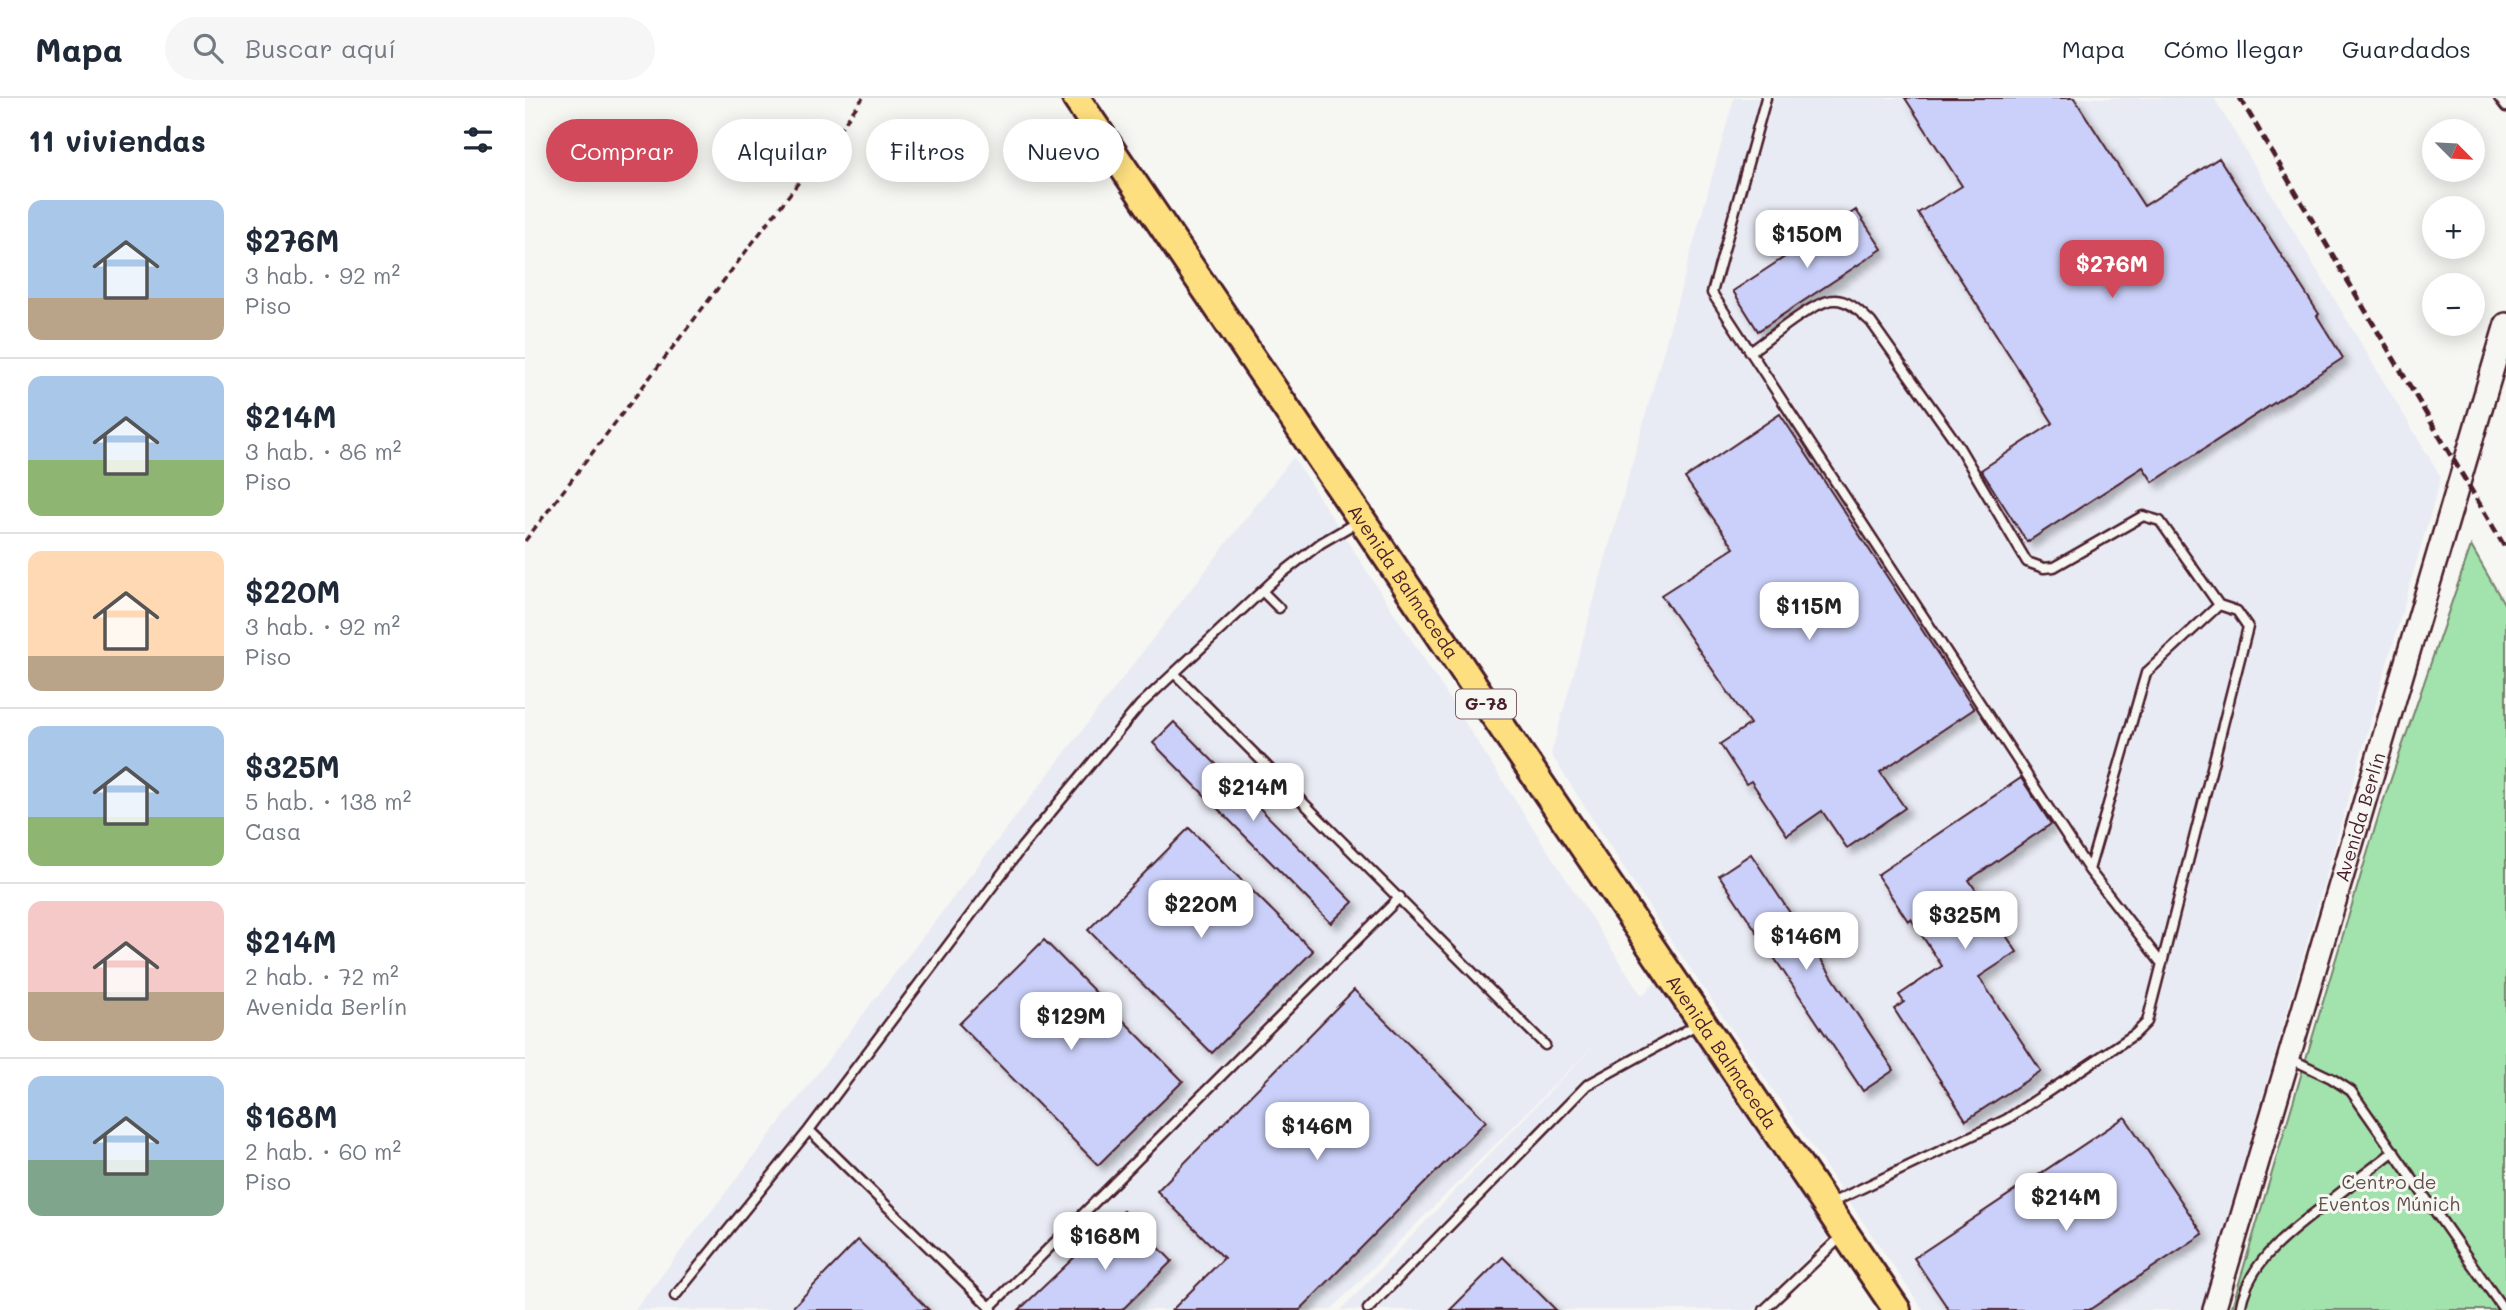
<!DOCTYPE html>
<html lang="es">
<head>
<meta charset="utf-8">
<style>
  body { margin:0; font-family:Mali,sans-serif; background:#f6f6f7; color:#1f2937; height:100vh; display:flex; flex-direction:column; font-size:26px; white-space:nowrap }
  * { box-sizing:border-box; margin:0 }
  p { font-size:23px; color:#747a83 }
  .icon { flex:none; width:38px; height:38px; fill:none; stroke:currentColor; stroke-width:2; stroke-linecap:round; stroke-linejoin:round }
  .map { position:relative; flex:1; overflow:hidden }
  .panel { display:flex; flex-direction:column; background:#fff; width:525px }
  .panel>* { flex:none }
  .banner { position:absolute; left:21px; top:21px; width:665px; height:63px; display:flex; gap:14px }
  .needle { width:46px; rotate:114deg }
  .buttons { position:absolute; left:1897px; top:21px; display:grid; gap:14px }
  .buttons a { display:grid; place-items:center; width:63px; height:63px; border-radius:50%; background:#fff; box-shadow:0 4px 18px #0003; font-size:35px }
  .price { position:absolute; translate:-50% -60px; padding:0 16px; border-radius:14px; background:#fff; color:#222; font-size:23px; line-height:46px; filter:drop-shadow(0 2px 4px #0008) }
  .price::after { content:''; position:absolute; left:50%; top:42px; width:21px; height:16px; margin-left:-10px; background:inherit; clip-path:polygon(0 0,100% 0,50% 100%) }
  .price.on { background:#d1495b; color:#fff }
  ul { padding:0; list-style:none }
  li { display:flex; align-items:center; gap:21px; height:175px; padding:0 28px }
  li+li { border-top:2px solid #e0e1e3 }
  li span { display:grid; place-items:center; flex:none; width:196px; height:140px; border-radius:14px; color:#555 }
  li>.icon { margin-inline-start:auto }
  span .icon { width:84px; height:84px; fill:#fffc; stroke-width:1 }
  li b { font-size:30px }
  h2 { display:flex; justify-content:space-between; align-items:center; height:84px; padding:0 28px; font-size:30px }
  .pill { padding:0 24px; border-radius:32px; background:#fff; box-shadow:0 4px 18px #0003; font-size:24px; line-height:63px }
  .pill.on { background:#d1495b; color:#fff }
  header { display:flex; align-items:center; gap:42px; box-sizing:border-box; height:98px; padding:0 35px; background:#fff; border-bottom:2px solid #e0e1e3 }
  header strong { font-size:33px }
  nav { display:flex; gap:38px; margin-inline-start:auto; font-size:24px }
  .search { width:490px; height:63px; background:#f6f6f7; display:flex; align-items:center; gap:18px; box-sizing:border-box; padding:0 24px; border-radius:38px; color:#747a83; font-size:26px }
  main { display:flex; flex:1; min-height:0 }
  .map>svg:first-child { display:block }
  .built { fill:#e9ebf4 }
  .green { fill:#a2e3ad; stroke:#76816c; stroke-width:2 }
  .building { fill:#cad0f9; stroke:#4a1f2b; stroke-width:2; filter:url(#shadow) }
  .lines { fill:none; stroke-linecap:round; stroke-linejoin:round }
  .service-casing { stroke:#4a1f2b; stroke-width:13 }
  .tertiary-casing { stroke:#4a1f2b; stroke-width:26 }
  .primary-casing { stroke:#4a1f2b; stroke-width:32 }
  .path { stroke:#4a1f2b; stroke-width:3.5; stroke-dasharray:7 5; stroke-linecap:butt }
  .service { stroke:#f6f6f2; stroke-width:8 }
  .tertiary { stroke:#f6f6f2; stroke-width:21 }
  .primary { stroke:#fedf80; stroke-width:26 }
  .rail { stroke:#4a1f2b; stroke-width:5; stroke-dasharray:10 5; stroke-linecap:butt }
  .labels { text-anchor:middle; stroke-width:6; stroke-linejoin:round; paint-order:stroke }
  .shield { fill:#f6f6f2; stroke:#7e6067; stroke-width:2 }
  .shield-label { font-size:18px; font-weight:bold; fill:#4a1f2b }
  .street-label { font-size:19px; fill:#4a1f2b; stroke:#f6f6f2 }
  .park-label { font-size:19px; fill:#60504c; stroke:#f6f6f2 }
</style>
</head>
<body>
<header>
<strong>Mapa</strong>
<div class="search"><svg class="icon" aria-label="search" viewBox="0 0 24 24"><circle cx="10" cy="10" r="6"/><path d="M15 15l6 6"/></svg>Buscar aquí</div>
<nav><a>Mapa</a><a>Cómo llegar</a><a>Guardados</a></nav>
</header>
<main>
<section class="panel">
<h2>11 viviendas<svg class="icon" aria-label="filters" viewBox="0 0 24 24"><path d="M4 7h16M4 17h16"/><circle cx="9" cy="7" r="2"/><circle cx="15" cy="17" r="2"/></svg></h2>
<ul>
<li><span style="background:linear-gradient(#a9c7e8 70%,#b9a48a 0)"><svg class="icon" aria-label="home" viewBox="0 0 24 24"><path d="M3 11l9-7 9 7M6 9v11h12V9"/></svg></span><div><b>$276M</b><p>3 hab. · 92 m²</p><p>Piso</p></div></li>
<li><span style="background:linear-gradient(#a9c7e8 60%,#8fb573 0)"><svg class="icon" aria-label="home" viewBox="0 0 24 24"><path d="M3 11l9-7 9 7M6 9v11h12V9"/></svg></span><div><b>$214M</b><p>3 hab. · 86 m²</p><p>Piso</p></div></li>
<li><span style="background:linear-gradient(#ffd9b3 75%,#b9a48a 0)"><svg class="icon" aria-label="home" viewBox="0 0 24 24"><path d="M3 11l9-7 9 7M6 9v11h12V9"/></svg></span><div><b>$220M</b><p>3 hab. · 92 m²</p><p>Piso</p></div></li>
<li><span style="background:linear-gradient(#a9c7e8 65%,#8fb573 0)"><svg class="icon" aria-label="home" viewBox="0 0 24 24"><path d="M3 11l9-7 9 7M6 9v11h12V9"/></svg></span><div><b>$325M</b><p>5 hab. · 138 m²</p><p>Casa</p></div></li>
<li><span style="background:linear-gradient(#f6c9c9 65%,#b9a48a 0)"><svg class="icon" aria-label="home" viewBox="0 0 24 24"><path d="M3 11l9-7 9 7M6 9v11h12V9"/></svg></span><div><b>$214M</b><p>2 hab. · 72 m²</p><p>Avenida Berlín</p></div></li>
<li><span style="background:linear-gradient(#a9c7e8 60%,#7fa58c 0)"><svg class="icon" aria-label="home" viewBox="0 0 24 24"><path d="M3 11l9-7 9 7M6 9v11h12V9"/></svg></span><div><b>$168M</b><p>2 hab. · 60 m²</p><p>Piso</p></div></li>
</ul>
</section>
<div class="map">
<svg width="1981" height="1212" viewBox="0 0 1981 1212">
  <defs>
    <filter id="shadow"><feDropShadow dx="6" dy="6" stdDeviation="3.5" flood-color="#0004"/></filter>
  </defs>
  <rect width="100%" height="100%" fill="#f6f6f2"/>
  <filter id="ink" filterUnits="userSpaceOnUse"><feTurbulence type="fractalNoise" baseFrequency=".0143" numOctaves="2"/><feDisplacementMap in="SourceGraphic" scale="14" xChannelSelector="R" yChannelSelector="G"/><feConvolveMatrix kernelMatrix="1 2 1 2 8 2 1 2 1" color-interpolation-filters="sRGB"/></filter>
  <g filter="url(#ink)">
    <path class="built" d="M1209,0H1689L1916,379L1676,1212H1398L1136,828L1026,656Z
      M768,359L1117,898L1132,883L1309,1134L1229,1212H816L1073,943L806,1212H110Z"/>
    <path class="green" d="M1946,448L1981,509V1212H1706L1855,713Z"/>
    <path class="building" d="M1380,0H1549L1619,108L1694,60L1794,216L1792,218L1818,260L1628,384L1618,369L1502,444L1456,372L1528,325L1393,115L1437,88Z
      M1331,112L1357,151L1233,233L1208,193Z
      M1255,316L1449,611L1355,674L1380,710L1322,750L1297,713L1262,737L1226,683L1221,686L1195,646L1225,626L1136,497L1209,450L1160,380Z
      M649,624L828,804L806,825L628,645Z
      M1496,680L1526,726L1444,782L1492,854L1454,879L1516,973L1441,1022L1369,911L1379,904L1374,897L1417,868L1386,821L1383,823L1352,777Z
      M664,730L788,853L687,955L563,832Z
      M1226,756L1369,972L1338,993L1194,777Z
      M519,842L658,983L573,1067L434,926Z
      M829,892L961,1023L775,1212H647L699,1160L632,1093Z
      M1600,1019L1678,1136L1564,1212H1424L1389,1160Z
      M598,1113L647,1163L597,1212H494Z
      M333,1142L404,1212H265Z
      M978,1159L1031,1212H925Z"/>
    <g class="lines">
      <defs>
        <path id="service" d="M1241,0L1187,195L1564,772
          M1974,0L1981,9
          M1225,254C1244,241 1288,203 1309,202C1323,201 1336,215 1346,224L1431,344L1502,464L1519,470L1529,469L1618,418L1635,423L1694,507L1712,513L1723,529L1622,924L1610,936L1482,1021L1306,1105
          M737,493L754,510
          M649,575L1020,947
          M1637,866L1564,772L1621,575L1694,507
          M1764,960L1806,980L1826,993L1979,1212
          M284,1032L467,1211
          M150,1198L284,1032L497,749L615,607L751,480L796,445L834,423
          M465,1209L875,799
          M843,1211L1062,987L1175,925
          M1239,1212L1318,1137
          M1715,1212C1723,1161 1768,1132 1805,1103C1826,1086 1848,1070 1869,1053"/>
        <g id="tertiary">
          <path id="s1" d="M1689,1212L1981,226"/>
        </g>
        <g id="primary">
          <path id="s2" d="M551,0L1372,1212"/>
        </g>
      </defs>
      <use href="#service" class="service-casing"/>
      <use href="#tertiary" class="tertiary-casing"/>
      <use href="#primary" class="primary-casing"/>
      <path class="path" d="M0,443L338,0"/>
      <use href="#service" class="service"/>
      <use href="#tertiary" class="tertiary"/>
      <use href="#primary" class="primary"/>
      <path class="rail" d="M1715,0L1981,451"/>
    </g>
  </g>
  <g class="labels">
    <rect class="shield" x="931" y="591.5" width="60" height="29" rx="5"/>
    <g class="shield-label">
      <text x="961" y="612">G-78</text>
    </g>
    <g class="street-label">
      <text dy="7" stroke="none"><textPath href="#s2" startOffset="584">Avenida Balmaceda</textPath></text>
      <text dy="7" stroke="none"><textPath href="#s1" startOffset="514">Avenida Berlín</textPath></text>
      <text dy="7" stroke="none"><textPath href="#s2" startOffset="1152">Avenida Balmaceda</textPath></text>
    </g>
    <g class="park-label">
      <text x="1864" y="1091">Centro de<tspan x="1864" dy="22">Eventos Múnich</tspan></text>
    </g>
  </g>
</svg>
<div class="buttons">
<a><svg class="needle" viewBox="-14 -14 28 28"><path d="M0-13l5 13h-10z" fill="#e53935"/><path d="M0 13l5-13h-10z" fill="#747a83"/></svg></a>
<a>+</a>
<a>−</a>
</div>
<b class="price" style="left:1282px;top:172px">$150M</b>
<b class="price on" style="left:1587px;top:202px">$276M</b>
<b class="price" style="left:1284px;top:544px">$115M</b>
<b class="price" style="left:728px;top:725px">$214M</b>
<b class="price" style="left:676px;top:842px">$220M</b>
<b class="price" style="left:1440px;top:853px">$325M</b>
<b class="price" style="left:1281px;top:874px">$146M</b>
<b class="price" style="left:546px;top:954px">$129M</b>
<b class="price" style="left:792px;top:1064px">$146M</b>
<b class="price" style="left:1541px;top:1135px">$214M</b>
<b class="price" style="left:580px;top:1174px">$168M</b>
<div class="banner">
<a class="pill on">Comprar</a>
<a class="pill">Alquilar</a>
<a class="pill">Filtros</a>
<a class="pill">Nuevo</a>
</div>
</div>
</main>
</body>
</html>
